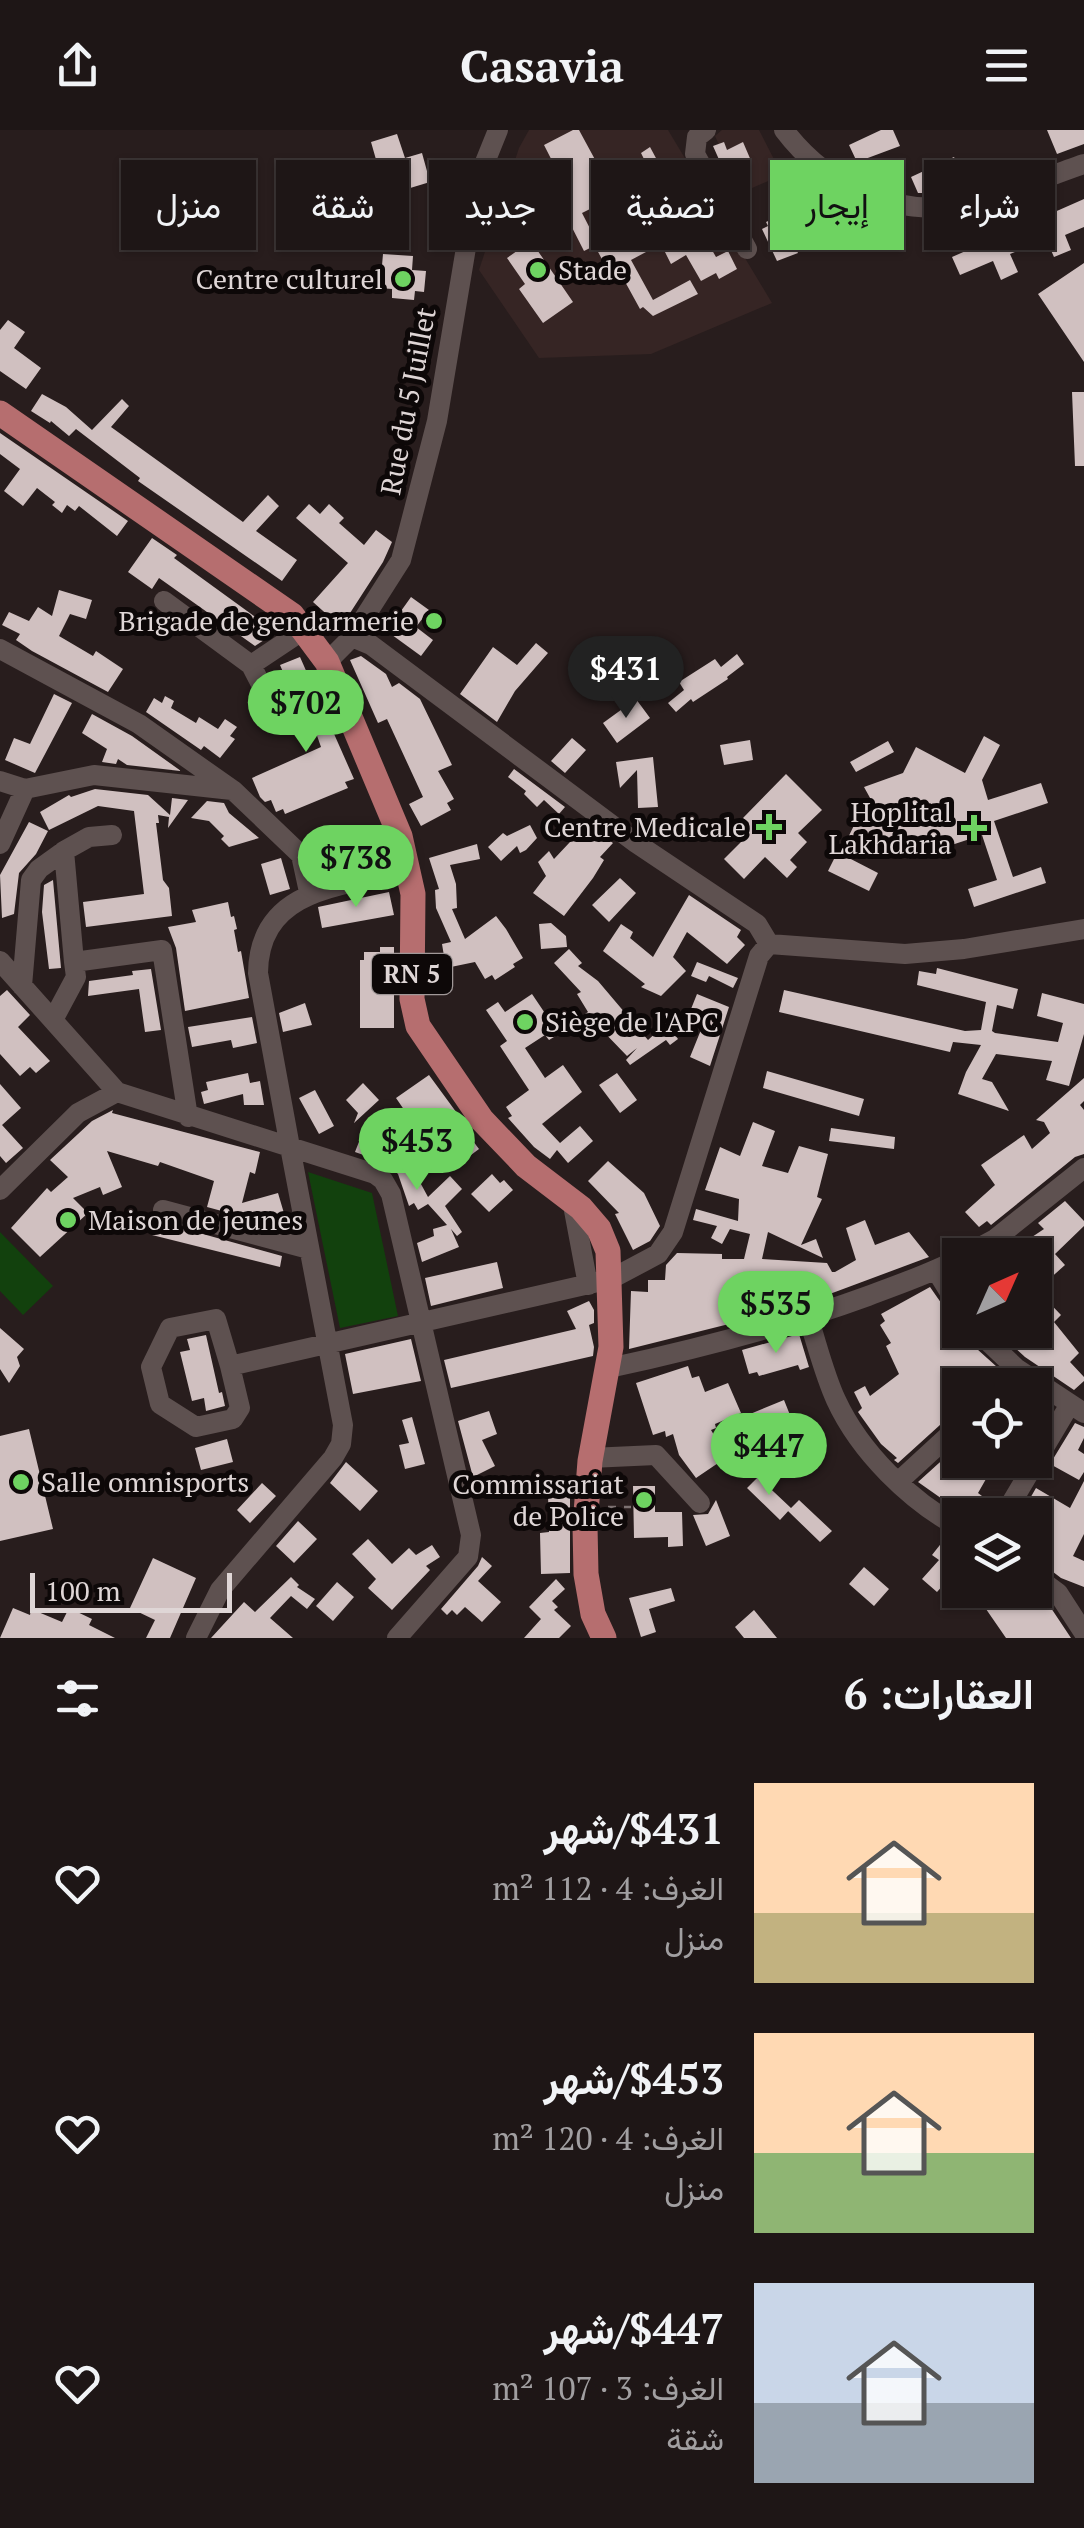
<!DOCTYPE html>
<html lang="ar">
<head>
<meta charset="utf-8">
<style>
  body { margin:0; font-family:"PT Serif",Vazirmatn,serif; background:#2b2323; color:#f1f3f6; direction:rtl; height:100vh; display:flex; flex-direction:column; font-size:38px; white-space:nowrap }
  * { box-sizing:border-box; margin:0 }
  p { font-size:32px; color:#a19fa1 }
  .icon { flex:none; width:55px; height:55px; fill:none; stroke:currentColor; stroke-width:2; stroke-linecap:round; stroke-linejoin:round }
  .map { position:relative; height:1508px; overflow:hidden; direction:ltr }
  .drawer { display:flex; flex-direction:column; background:#1e1616; flex:1 }
  .drawer>* { flex:none }
  .banner { position:absolute; left:30px; top:30px; width:1025px; height:90px; direction:rtl; display:flex; gap:20px }
  .needle { width:65px; rotate:45deg }
  .buttons { position:absolute; left:942px; top:1108px; display:grid; gap:20px }
  .buttons a { display:grid; place-items:center; width:110px; height:110px; border-radius:0px; background:#1e1616; box-shadow:0 2px 8px #0004,0 0 0 2px #3c3535; font-size:50px }
  .scale { position:absolute; left:30px; bottom:25px; width:202px; box-sizing:border-box; padding-left:10px; border:5px solid #dfd6d6; border-top:0; font-size:28px; line-height:35px; white-space:nowrap; color:#dfd6d6; -webkit-text-stroke:8px #0d0808; paint-order:stroke }
  .price { position:absolute; translate:-50% -85px; padding:0 22px; border-radius:35px; background:#6ed361; color:#111; font-size:32px; line-height:65px; filter:drop-shadow(0 2px 5px #0008) }
  .price::after { content:''; position:absolute; left:50%; top:60px; width:30px; height:22px; margin-left:-15px; background:inherit; clip-path:polygon(0 0,100% 0,50% 100%) }
  .price.current { background:#222; color:#fff }
  ul { padding:0; list-style:none }
  li { display:flex; align-items:center; gap:30px; height:250px; padding:0 50px }
  li span { display:grid; place-items:center; flex:none; width:280px; height:200px; border-radius:0px; color:#555 }
  li>.icon { margin-inline-start:auto }
  span .icon { width:120px; height:120px; fill:#fffc; stroke-width:1 }
  li b { font-size:42px }
  h2 { display:flex; justify-content:space-between; align-items:center; height:120px; padding:0 50px; font-size:42px }
  .pill { padding:0 35px; border-radius:0px; background:#1e1616; box-shadow:0 2px 8px #0004,0 0 0 2px #3c3535; font-size:35px; line-height:90px }
  .pill.current { background:#6ed361; color:#111 }
  header { display:flex; justify-content:space-between; align-items:center; height:130px; padding:0 50px; background:#1e1616; font-size:45px; font-weight:700 }
  .map>svg:first-child { display:block }
  .built { fill:#362524 }
  .green { fill:#12410d }
  .building { fill:#d0c0c0 }
  .lines { fill:none; stroke-linecap:round; stroke-linejoin:round }
  .path { stroke:#7c7272; stroke-width:2.5; stroke-dasharray:8 8; stroke-linecap:butt }
  .minor { stroke:#5e5150; stroke-width:20 }
  .major { stroke:#b66e6f; stroke-width:25 }
  .poi-dot { fill:#6ed361; stroke:#0d0808; stroke-width:4 }
  .labels { text-anchor:middle; stroke-width:10; stroke-linejoin:round; paint-order:stroke }
  .shield { fill:#0d0808; stroke:#a09898; stroke-width:2.5 }
  .shield-label { font-size:25px; font-weight:bold; fill:#dfd6d6 }
  .poi-label { font-size:28px; fill:#dfd6d6; stroke:#0d0808; text-anchor:end }
  .street-label { font-size:28px; fill:#dfd6d6; stroke:#0d0808 }
</style>
</head>
<body>
<header><svg class="icon" aria-label="menu" viewBox="0 0 24 24"><path d="M4 6h16M4 12h16M4 18h16"/></svg>Casavia<svg class="icon" aria-label="share" viewBox="0 0 24 24"><path d="M12 15V3M7 8l5-5 5 5M5 13v7h14v-7"/></svg></header>
<div class="map">
<svg width="1084" height="1508" viewBox="0 0 1084 1508">
  <rect width="100%" height="100%" fill="#281d1d"/>
  <path class="built" d="M529,0H668L772,173L651,224L539,228L479,140L519,18Z
    M722,0H759L782,45L752,58L736,21L724,26L715,6Z"/>
  <path class="green" d="M308,1042L372,1063L398,1186L340,1198Z
    M0,1102L53,1156L23,1185L0,1161Z"/>
  <path class="building" d="M573,0H579L605,48L644,29L641,23L650,17L664,43L672,39L685,62L666,72L679,96L687,92L701,117L708,113L716,127L728,121L737,139L719,149L716,143L701,151L686,125L671,134L661,114L631,130L653,170L690,150L698,164L653,186L643,177L640,179L612,128L604,133L597,120L630,102L612,68L582,83L598,114L584,121L559,72L570,66L544,15Z
    M881,0H893L900,16L857,32L849,15Z
    M1047,0H1084V14L1057,24Z
    M397,4L405,28L422,23L430,52L397,62L401,76L378,83L372,64L349,70L345,42L377,33L371,12Z
    M724,12L727,20L743,12L752,33L735,40L731,30L721,34L713,16Z
    M954,27L963,46L925,63H918L911,47Z
    M1084,69V97L1065,105L1071,120L1054,127L1046,109L1010,124L1018,142L1001,150L993,131L960,145L952,127Z
    M779,86L798,123L777,131L762,99L768,96L766,92Z
    M531,111L573,172L543,193L519,159L525,154L507,128Z
    M383,124L413,126L412,140L426,141L424,162L415,161L414,170L392,168V159L380,158Z
    M1084,133V232L1038,164Z
    M8,190L25,202L14,218L41,238L26,259L0,241V200Z
    M1072,262H1084V336H1075Z
    M42,264L66,277L92,300L122,269L129,276L111,297L243,392L268,365L279,376L256,401L297,430L282,451L138,351L140,348L76,299L69,306L51,291L50,293L31,281Z
    M0,303L128,391L117,406L79,376L75,381L67,375L62,383L52,375L55,372L37,358L23,376L4,361L20,339L0,324Z
    M309,374L320,384L329,374L344,388L339,393L364,415L376,400L392,412L383,432L341,497L313,472L348,433L296,388Z
    M152,408L177,425L174,428L276,502L255,516L159,448L152,459L128,442Z
    M59,460L92,470L86,489L70,484L59,506L93,526L96,521L123,539L108,562L32,521L16,510L20,504L2,495L9,482L29,491L38,477L52,486Z
    M411,467L429,480L416,497L433,510L421,526L388,502L386,490L396,488Z
    M536,513L548,523L515,561L497,592L460,564L493,517L517,535Z
    M737,524L744,534L727,547L728,549L693,572L691,569L676,582L668,573L684,560L679,552L715,529L721,537Z
    M361,526L386,544L392,557L399,553L420,569L452,635L438,641L454,669L447,673L451,680L421,696L409,674L423,667L387,589L378,593L350,530Z
    M300,527L354,649L345,652L348,658L285,684L283,679L276,682L271,670L265,672L260,667L252,648L321,617L314,597L308,600L280,535Z
    M54,564L72,573L35,643L5,630L14,608L30,614Z
    M165,566L174,571L171,578L196,593L199,587L218,599L225,589L237,597L230,606L235,609L220,628L204,616L201,620L146,582L154,568L162,573Z
    M636,569L650,588L617,613L603,593Z
    M92,584L132,606L181,641L127,635L118,629L116,634L102,632L107,619L82,603Z
    M984,606L1000,615L982,650L988,670L1041,653L1048,673L994,691L1013,747L1041,737L1046,753L974,777L968,759L997,750L982,705L909,729L902,709L845,726L878,743L869,761L828,741L837,723L840,724L863,677L885,695L864,657L903,643L916,617L965,643Z
    M572,608L586,620L565,643L551,631Z
    M750,610L753,630L724,635L720,615Z
    M888,611L894,622L856,642L850,632Z
    M653,627L658,677L638,678L637,640L620,658L616,632Z
    M514,639L565,677L559,684L544,670L537,677L524,664L526,661L508,647Z
    M786,644L822,680L798,703L807,712L790,730L797,737L787,748L765,727L744,749L724,729L747,706L742,701L749,693L743,688Z
    M95,659L148,665L170,685L172,668L188,670L168,698L169,687L158,685L159,693H156L163,750L169,758L172,786L86,797L83,772L144,764L134,681L98,676L49,700L40,682L69,665L71,667Z
    M207,671L224,673L229,683L259,708L229,717L221,709L224,706L209,691L191,688Z
    M582,690L613,713L600,727L604,730L593,748L564,786L533,763L546,746L538,732L549,721L554,729L570,712L565,707Z
    M29,692L48,701L36,724L19,743L14,784L2,788L0,745Z
    M530,695L537,708L526,720L520,723L517,716L501,731L488,717L503,703L507,706Z
    M477,714L480,729L450,735L456,754L457,778L452,779L465,809L496,786L506,799L523,828L513,834L515,837L495,850L492,845L485,849L475,832L446,838L442,814L451,812L436,778L435,760L439,759L429,728Z
    M281,728L290,759L270,765L261,734Z
    M620,748L636,763L609,792L592,775Z
    M53,750L61,838L49,839L42,782L44,755Z
    M389,762L394,785L322,798L318,777Z
    M689,765L741,800L737,807L745,815L727,834L687,802L673,827L686,841L661,866L641,857L645,854L603,821L621,794L633,802L630,808L653,827Z
    M228,772L231,787L234,786L237,799L234,800L238,822L241,821L249,868L185,881L176,818L168,797L196,792L192,780Z
    M551,793L566,806L567,817L541,819L539,794Z
    M380,817H394V898H360V830H364V822H380Z
    M569,819L582,833L578,836L598,851L648,910L670,890L675,895L672,901L678,909L670,915L666,910L630,935L626,930L637,918L627,926L599,897L594,901L582,886L588,882L577,864L581,862L554,833Z
    M697,832L738,848L733,858L709,846L706,852L691,846Z
    M937,838L1018,859L1013,879L997,875L992,901L995,903L1058,912L1063,893L1037,886L1042,863L1084,874V904L1069,956L1046,950L1052,931L996,924L982,949L992,952L1009,981L958,964L966,942L981,915L953,912L950,922L779,882L784,860L965,901L981,900L986,872L917,855L919,841L936,844Z
    M151,839L161,900L145,902L139,859L88,866L89,851L133,845L132,841Z
    M7,860L30,885L18,897L50,931L36,943L30,937L20,946L0,924V866Z
    M532,864L559,904L549,910L545,905L525,918L545,948L563,935L582,962L542,994L560,1013L580,996L593,1011L568,1033L557,1020L550,1029L534,1017L508,988L512,986L506,977L529,960L500,916L507,911L486,880L498,872L505,882Z
    M697,864L729,877L710,936L690,927L707,885L691,879Z
    M305,873L312,895L283,902L279,883Z
    M252,887L257,913L233,918L231,910L192,917L188,897Z
    M767,941L864,969L859,986L763,958Z
    M248,943L250,953L260,951L264,975H244L243,964L204,974L201,962L208,960L206,952Z
    M617,943L637,970L620,983L599,955Z
    M429,945L473,1005L470,1007L479,1019L451,1040L436,1015L433,1022L396,968Z
    M1084,948V971L1080,975L1084,980V1024L1075,1027L991,1095L987,1091L979,1097L965,1082L995,1055L981,1035L1024,1005L1032,1019L1050,1003L1044,992L1036,990Z
    M363,953L379,970L354,993L358,983L346,970Z
    M0,954L21,978L2,995L23,1018L6,1033L0,1026Z
    M315,960L334,996L319,1004L299,968Z
    M113,980L112,983L260,1022L255,1044L250,1042L242,1073L278,1063L286,1090L270,1094L207,1077L214,1051L160,1032L158,1036L107,1021L122,1057L103,1065L100,1057L73,1068L88,1083L40,1127L11,1098L47,1058L51,1062L68,1047L50,1030L92,991Z
    M753,992L775,1001L762,1036L788,1043L799,1016L828,1024L817,1067L822,1069L801,1115L816,1109L823,1128L768,1102L762,1129L827,1133L832,1142H835L856,1130L846,1098L865,1090L875,1115L909,1102L929,1127L819,1168L805,1150L795,1153L744,1148L749,1189L629,1219L631,1161L648,1162V1150H665L666,1135L677,1123L722,1124V1129H744L750,1104L730,1099L722,1114L711,1108L717,1096L693,1090L696,1079L738,1091L739,1069L705,1060L720,1017L740,1026Z
    M831,998L895,1007L894,1019L829,1011Z
    M364,999L393,1011L402,1019L428,1067L450,1046L462,1059L445,1076L462,1102L457,1106L451,1099L459,1117L422,1132L417,1113L434,1106L433,1099L447,1095L428,1074L418,1080L414,1073L409,1076L398,1044L374,1022L372,1028L355,1022Z
    M608,1031L644,1063L660,1096L650,1111L633,1120L615,1084L619,1083L588,1051Z
    M492,1044L500,1053L504,1050L513,1060L489,1082L471,1064Z
    M1065,1071L1084,1091V1096L1055,1124L1065,1135L1037,1160L1061,1185L1054,1192L1079,1223L1070,1232L1084,1247V1251L1074,1260L1025,1227L998,1202L1035,1200V1125H1027L1020,1115L1044,1099L1038,1093Z
    M156,1091L282,1126L280,1137L152,1105Z
    M497,1132L503,1158L431,1176L425,1148Z
    M930,1157L967,1210L1017,1255H960V1282L951,1285L898,1333L894,1330L897,1328L881,1314L858,1282L862,1278L854,1262L865,1256L870,1266L899,1244L886,1216L891,1213L880,1195L885,1191L881,1184Z
    M589,1171L594,1180V1193L589,1195L594,1217L593,1226L451,1258L444,1230L576,1199L567,1181Z
    M0,1198L24,1219L17,1227L20,1236L9,1253L0,1239Z
    M799,1204L809,1237L800,1240L798,1235L759,1246L757,1242L749,1244L742,1220Z
    M206,1205L219,1263L222,1262L225,1276L206,1281L204,1268L192,1271L180,1222L190,1220L187,1209Z
    M411,1209L421,1251L353,1264L345,1224Z
    M688,1236L692,1248L699,1246L705,1262L728,1253L741,1283L715,1294L716,1298L711,1300L727,1327L696,1348L679,1325L673,1304L666,1307L665,1301L653,1305L636,1253Z
    M784,1270L798,1305L769,1317L761,1294L742,1300L738,1289Z
    M489,1281L497,1304L482,1310L495,1336L473,1347L458,1291Z
    M412,1287L425,1334L405,1339L399,1315L409,1313L402,1290Z
    M1075,1293L1084,1297V1308L1078,1320L1084,1324V1342L1079,1350L1050,1334Z
    M29,1299L53,1399L0,1411V1306Z
    M227,1309L233,1332L201,1340L195,1318Z
    M960,1314V1330H985L975,1342L986,1349L978,1363L994,1375L990,1385H965L918,1352Z
    M346,1332L378,1361L360,1381L330,1353Z
    M758,1347L791,1378L780,1390L747,1358Z
    M1084,1351V1404L1073,1426L1084,1431V1457L1061,1448L1044,1435L1053,1419L1035,1402V1385L1021,1384L1036,1358L1070,1378Z
    M262,1353L276,1366L250,1393L237,1380Z
    M633,1356H655V1382H682L683,1416L668,1417V1407L634,1408Z
    M548,1364H570V1443L541,1444L540,1403L549,1402Z
    M716,1370L730,1406L706,1416L693,1385L708,1384Z
    M799,1370L832,1401L820,1412L788,1381Z
    M298,1391L317,1409L294,1433L276,1416Z
    M947,1406L960,1412V1448L954,1443L937,1462L922,1449L939,1430L932,1425Z
    M368,1409L392,1434L409,1418L416,1425L432,1415L440,1427L426,1436L430,1440L392,1480L368,1458L376,1449L352,1424Z
    M482,1427L492,1436L478,1451L501,1472L482,1492L465,1477L457,1485L452,1480L447,1485L441,1479L478,1436Z
    M153,1428L196,1448L170,1508H146L155,1490L130,1478Z
    M864,1437L889,1459L874,1476L849,1454Z
    M291,1447L299,1455L297,1457L315,1469L307,1479L291,1466L270,1488L293,1508H211L244,1472L255,1482Z
    M556,1449L565,1459L552,1471L558,1477L554,1480L571,1496L559,1508H524L541,1489L529,1477Z
    M337,1452L354,1467L333,1491L316,1476Z
    M671,1458L675,1471L649,1479L656,1502L641,1507L629,1468Z
    M985,1460H1031L1047,1472L1071,1508H1006L977,1466Z
    M13,1478L30,1485L31,1479L62,1492L69,1478L92,1489L89,1495L115,1508H0Z
    M754,1480L777,1508H744L735,1497Z"/>
  <g class="lines">
    <path class="path" d="M608,1377H631"/>
    <path class="minor" d="M706,0L697,7L695,24L747,119
      M784,0C824,53 891,87 959,75C999,68 1045,47 1084,34
      M164,471L251,535L269,570
      M352,507L371,515L636,713L757,794L769,814
      M0,519L139,594L234,661L301,725L309,762
      M327,532L352,507L401,430L437,291L477,52L498,0
      M251,535L305,499
      M0,651L25,659
      M112,705L89,707L64,721L74,832L162,820L188,987
      M0,714L25,659L94,645L232,660
      M301,725L400,706
      M0,831L117,962
      M22,856L31,750L39,739L64,721
      M53,890L76,847L74,832
      M0,1060L78,983L117,962L290,1017L258,843C259,757 345,755 410,742
      M572,1070L588,1155
      M163,1080L309,1119
      M965,1125L995,1109L1084,1038
      M936,1140L960,1179
      M808,1187C817,1214 824,1244 836,1270C860,1322 910,1371 960,1398
      M976,1200L1016,1238L1084,1283
      M230,1236L240,1278L233,1289L196,1297L160,1274L151,1237L170,1198L216,1189L230,1236L611,1149L658,1124L673,1102L759,826L769,814L905,824L964,819L1084,799
      M609,1238C697,1219 783,1197 868,1166C899,1154 930,1144 960,1128
      M590,1328L656,1325L700,1373
      M898,1352L960,1295
      M1004,1385L1070,1274
      M1035,1446L1058,1463L1084,1503
      M196,1508L220,1460L333,1328L341,1314L343,1295L290,1017L375,1044L383,1050L391,1064L471,1405L468,1427L397,1508"/>
    <path class="major" d="M0,283L292,485L327,532L400,706L413,764L412,869L418,896L482,990L526,1036L581,1078L599,1099L608,1121L611,1217L590,1331L585,1396L586,1444L593,1484L604,1508"/>
  </g>
  <g class="poi-dot">
    <circle cx="538" cy="140" r="10"/>
    <circle cx="403" cy="149" r="10"/>
    <circle cx="434" cy="491" r="10"/>
    <path d="M764 682h10v10h10v10h-10v10h-10v-10h-10v-10h10z"/>
    <path d="M969 683h10v10h10v10h-10v10h-10v-10h-10v-10h10z"/>
    <circle cx="525" cy="892" r="10"/>
    <circle cx="68" cy="1090" r="10"/>
    <circle cx="21" cy="1352" r="10"/>
    <circle cx="644" cy="1370" r="10"/>
  </g>
  <g class="labels">
    <rect class="shield" x="372" y="824" width="80" height="40" rx="8"/>
    <g class="shield-label">
      <text x="412" y="853">RN 5</text>
    </g>
    <g class="poi-label">
      <text x="558" y="150" text-anchor="start">Stade</text>
      <text x="383" y="159">Centre culturel</text>
      <text x="414" y="501">Brigade de gendarmerie</text>
      <text x="952" y="692">Hoplital<tspan x="952" dy="32">Lakhdaria</tspan></text>
      <text x="746" y="707">Centre Medicale</text>
      <text x="545" y="902" text-anchor="start">Siège de l'APC</text>
      <text x="88" y="1100" text-anchor="start">Maison de jeunes</text>
      <text x="41" y="1362" text-anchor="start">Salle omnisports</text>
      <text x="624" y="1364">Commissariat<tspan x="624" dy="32">de Police</tspan></text>
    </g>
    <g class="street-label">
      <text transform="translate(408 271) rotate(-79)" y="10">Rue du 5 Juillet</text>
    </g>
  </g>
</svg>
<div class="buttons">
<a><svg class="needle" viewBox="-14 -14 28 28"><path d="M0-13l5 13h-10z" fill="#e53935"/><path d="M0 13l5-13h-10z" fill="#a19fa1"/></svg></a>
<a><svg class="icon" aria-label="locate" viewBox="0 0 24 24"><circle cx="12" cy="12" r="6"/><path d="M12 2v4M12 18v4M2 12h4M18 12h4"/></svg></a>
<a><svg class="icon" aria-label="layers" viewBox="0 0 24 24"><path d="M12 4l9 5-9 5-9-5zM3 14l9 5 9-5"/></svg></a>
</div>
<div class="scale">100 m</div>
<b class="price current" style="left:626px;top:591px">$431</b>
<b class="price" style="left:306px;top:625px">$702</b>
<b class="price" style="left:356px;top:780px">$738</b>
<b class="price" style="left:417px;top:1063px">$453</b>
<b class="price" style="left:776px;top:1226px">$535</b>
<b class="price" style="left:769px;top:1368px">$447</b>
<div class="banner">
<a class="pill">شراء</a>
<a class="pill current">إيجار</a>
<a class="pill">تصفية</a>
<a class="pill">جديد</a>
<a class="pill">شقة</a>
<a class="pill">منزل</a>
</div>
</div>
<section class="drawer">
<h2>العقارات: 6<svg class="icon" aria-label="filters" viewBox="0 0 24 24"><path d="M4 7h16M4 17h16"/><circle cx="9" cy="7" r="2"/><circle cx="15" cy="17" r="2"/></svg></h2>
<ul>
<li><span style="background:linear-gradient(#ffd9b3 65%,#c2b280 0)"><svg class="icon" aria-label="home" viewBox="0 0 24 24"><path d="M3 11l9-7 9 7M6 9v11h12V9"/></svg></span><div><b>$431/شهر</b><p>الغرف: 4 · 112 m²</p><p>منزل</p></div><svg class="icon" aria-label="heart" viewBox="0 0 24 24"><path d="M12 20l-8-8c-3-5 5-10 8-4 3-6 11-1 8 4z"/></svg></li>
<li><span style="background:linear-gradient(#ffd9b3 60%,#8fb573 0)"><svg class="icon" aria-label="home" viewBox="0 0 24 24"><path d="M3 11l9-7 9 7M6 9v11h12V9"/></svg></span><div><b>$453/شهر</b><p>الغرف: 4 · 120 m²</p><p>منزل</p></div><svg class="icon" aria-label="heart" viewBox="0 0 24 24"><path d="M12 20l-8-8c-3-5 5-10 8-4 3-6 11-1 8 4z"/></svg></li>
<li><span style="background:linear-gradient(#c9d6e8 60%,#9aa5b1 0)"><svg class="icon" aria-label="home" viewBox="0 0 24 24"><path d="M3 11l9-7 9 7M6 9v11h12V9"/></svg></span><div><b>$447/شهر</b><p>الغرف: 3 · 107 m²</p><p>شقة</p></div><svg class="icon" aria-label="heart" viewBox="0 0 24 24"><path d="M12 20l-8-8c-3-5 5-10 8-4 3-6 11-1 8 4z"/></svg></li>
</ul>
</section>
</body>
</html>
